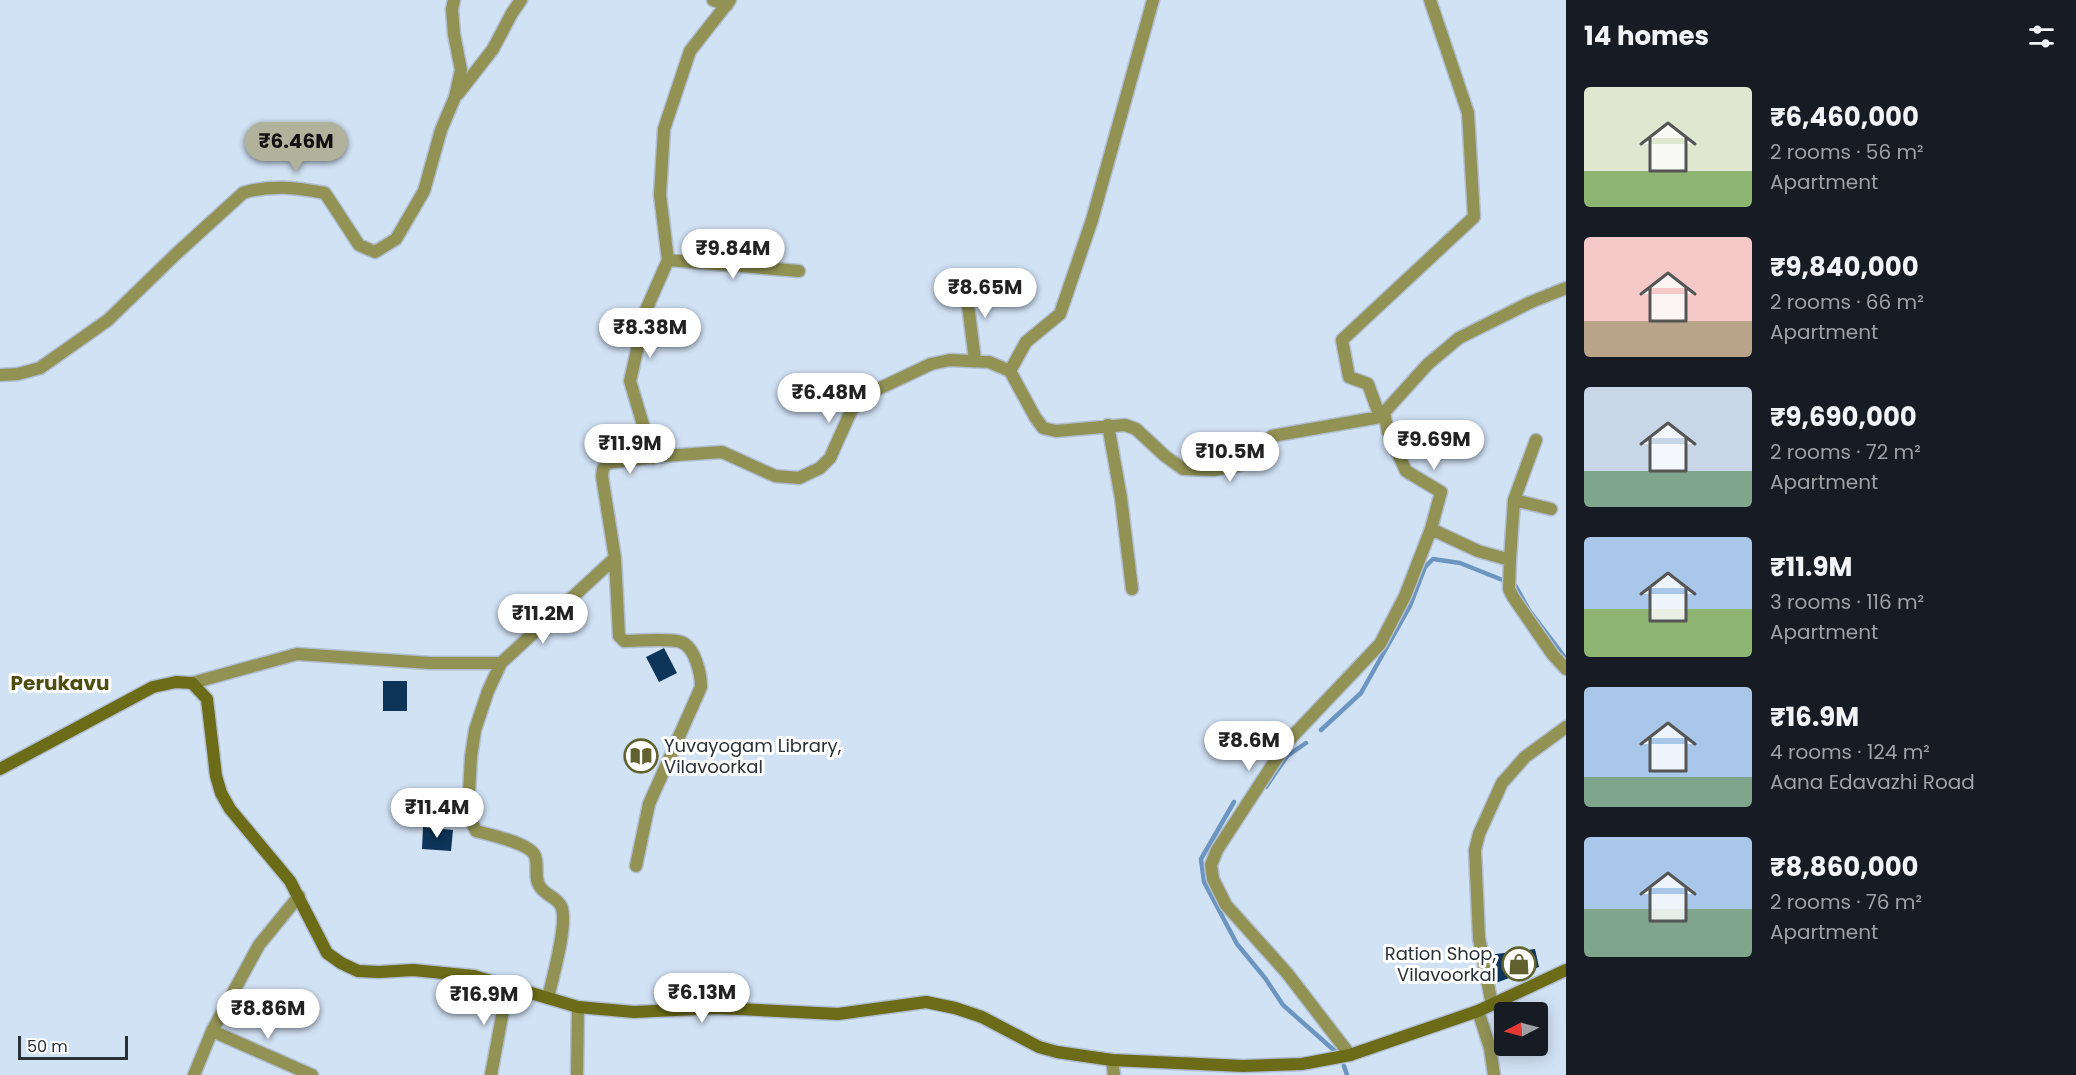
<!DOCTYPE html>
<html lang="en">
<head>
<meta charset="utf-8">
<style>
  body { margin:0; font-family:Poppins,sans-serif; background:#242831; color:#f1f3f6; height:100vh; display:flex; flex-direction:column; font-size:22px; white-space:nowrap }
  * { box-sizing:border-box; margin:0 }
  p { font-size:20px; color:#9ea1a6 }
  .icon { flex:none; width:33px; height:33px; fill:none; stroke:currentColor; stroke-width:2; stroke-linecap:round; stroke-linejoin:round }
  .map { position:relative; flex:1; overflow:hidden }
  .panel { display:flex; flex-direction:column; background:#171b24; width:510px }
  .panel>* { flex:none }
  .needle { width:39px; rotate:264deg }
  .buttons { position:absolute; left:1494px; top:1002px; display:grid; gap:12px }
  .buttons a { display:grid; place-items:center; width:54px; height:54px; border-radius:6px; background:#171b24; box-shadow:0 3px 15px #0003; font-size:30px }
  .scale { position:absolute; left:18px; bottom:15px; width:110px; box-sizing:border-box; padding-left:6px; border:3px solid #2a3037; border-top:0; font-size:16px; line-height:21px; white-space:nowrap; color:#2a3037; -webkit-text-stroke:4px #fff; paint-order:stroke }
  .price { position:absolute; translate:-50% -51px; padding:0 14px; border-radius:21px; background:#fff; color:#222; font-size:20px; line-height:39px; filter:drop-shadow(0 2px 3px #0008) }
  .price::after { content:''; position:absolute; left:50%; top:36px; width:18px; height:14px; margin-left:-9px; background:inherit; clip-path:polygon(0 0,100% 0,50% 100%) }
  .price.current { background:#b0b29c; color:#111 }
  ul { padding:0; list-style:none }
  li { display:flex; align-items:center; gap:18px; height:150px; padding:0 18px }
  li span { display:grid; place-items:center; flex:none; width:168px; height:120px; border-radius:6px; color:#555 }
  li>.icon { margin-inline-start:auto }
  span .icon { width:72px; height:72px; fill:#fffc; stroke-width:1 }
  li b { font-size:26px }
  h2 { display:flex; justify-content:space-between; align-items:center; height:72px; padding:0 18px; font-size:26px }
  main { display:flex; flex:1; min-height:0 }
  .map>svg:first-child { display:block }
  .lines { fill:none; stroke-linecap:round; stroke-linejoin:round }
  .stream { stroke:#6c95c0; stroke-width:4.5 }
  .building { fill:#0e3559 }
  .street-casing { stroke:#b0becf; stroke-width:15 }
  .secondary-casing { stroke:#b0becf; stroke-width:15 }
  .street { stroke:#929254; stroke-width:12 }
  .secondary { stroke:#6c6b17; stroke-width:12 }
  .labels { text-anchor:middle; stroke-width:6; stroke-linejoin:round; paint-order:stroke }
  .poi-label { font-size:18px; fill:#2a3037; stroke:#fff; text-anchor:start }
  .neighbourhood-label { font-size:20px; font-weight:bold; fill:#4e4e11; stroke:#fff }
</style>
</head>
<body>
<main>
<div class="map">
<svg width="1566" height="1075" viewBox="0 0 1566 1075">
  <rect width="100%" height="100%" fill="#d1e2f5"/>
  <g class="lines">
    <path class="stream" d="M1321,730L1361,693L1410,606L1425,567L1433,559L1460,563L1515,585L1529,610L1566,659
      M1266,787L1287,756L1306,743
      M1234,802L1201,859L1204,882L1237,944L1265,978L1283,1005L1336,1052
      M1344,1066L1347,1075"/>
  </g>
  <path class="building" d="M664,648L677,673L659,682L646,657Z
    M383,681H407V711H383Z
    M423,827L453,830L451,851L422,849Z
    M1535,949L1539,967L1493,984L1488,955Z"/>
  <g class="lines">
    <defs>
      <path id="street" d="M713,0L727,5
        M458,94L493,49L512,13L521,0
        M668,260L799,271
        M965,282L975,360
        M1010,371L1026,342L1060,314L1092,220L1153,0
        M0,375L18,374L40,368L108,320L176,254L243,193C271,184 297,188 325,193L359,245L375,252L396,239L424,191L441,130L455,97L461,70L454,34L452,9L454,0
        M1384,413L1388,432L1406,471L1441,492L1431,529
        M1380,417L1368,384L1349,377L1342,340L1474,217L1468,113L1430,0
        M1108,425L1121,498L1132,589
        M653,458L630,381L646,310L668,260L660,195L664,129L690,51L730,0
        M1514,500L1551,509
        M615,558L602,476L603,469L607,463L663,456L722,452L775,476L799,478L820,468L830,458L852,409L876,390L931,364L950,360L989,362L1010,371L1035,417L1043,428L1056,431L1125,425L1136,429L1165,456L1183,469L1214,470L1241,465L1265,447L1272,436L1380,417L1428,364L1459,338L1531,302L1566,288
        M1510,560L1509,589L1513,597L1553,655L1566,669
        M192,683L297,654L430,663H501
        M548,998C552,980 569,921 561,906C556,897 547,896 541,888C533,879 539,866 535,856C530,843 490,835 476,831L471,821L468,811L471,757L475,730L488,691L501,663L615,558L619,636L624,641C638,641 670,638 681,642C695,647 701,674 701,687L649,804L636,866
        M1492,1005L1479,938L1475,850L1479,834L1502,783L1525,757L1566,727
        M1478,1011L1490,1048L1494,1075
        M212,1031L312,1075
        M1350,1055L1287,973L1226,905L1213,879L1211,865L1217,850L1288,741L1380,644L1405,596L1431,529L1478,551L1510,560L1514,500L1536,440
        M1112,1060L1114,1075
        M194,1075L212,1031L259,945L299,896
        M491,1075L508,984
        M577,1075L578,1007"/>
      <path id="secondary" d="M0,769L153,687L176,682L192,683L207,699L216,776L221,793L230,809L290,881L327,953L341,963L358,971L379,972L413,970L474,976L578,1007L634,1012L717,1008L838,1014L926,1002L955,1008L982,1017L1039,1047L1057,1052L1112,1060L1243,1066L1302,1064L1350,1055L1478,1011L1566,970"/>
    </defs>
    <use href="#street" class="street-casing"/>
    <use href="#secondary" class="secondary-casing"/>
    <use href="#street" class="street"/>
    <use href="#secondary" class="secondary"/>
  </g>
  <defs>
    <symbol id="library-ring" viewBox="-11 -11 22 22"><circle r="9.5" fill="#fff" stroke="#61622f" stroke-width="1.5"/><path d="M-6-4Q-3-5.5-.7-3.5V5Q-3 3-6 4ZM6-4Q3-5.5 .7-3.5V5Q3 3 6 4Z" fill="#61622f"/></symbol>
    <symbol id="shop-ring" viewBox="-11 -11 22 22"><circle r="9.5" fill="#fff" stroke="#61622f" stroke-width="1.5"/><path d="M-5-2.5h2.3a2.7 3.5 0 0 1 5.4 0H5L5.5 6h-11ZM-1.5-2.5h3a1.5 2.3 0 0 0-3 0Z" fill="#61622f"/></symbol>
  </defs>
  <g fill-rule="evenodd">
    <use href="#library-ring" x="622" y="737" width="38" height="38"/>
    <use href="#shop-ring" x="1500" y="945" width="38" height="38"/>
  </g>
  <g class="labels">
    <g class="poi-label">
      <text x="664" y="752">Yuvayogam Library,<tspan x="664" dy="21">Vilavoorkal</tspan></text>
      <text x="1496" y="960" text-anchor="end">Ration Shop,<tspan x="1496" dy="21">Vilavoorkal</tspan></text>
    </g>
    <g class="neighbourhood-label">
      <text x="60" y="690">Perukavu</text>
    </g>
  </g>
</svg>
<div class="buttons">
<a><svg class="needle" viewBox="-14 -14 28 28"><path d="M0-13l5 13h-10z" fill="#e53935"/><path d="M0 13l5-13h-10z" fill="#9ea1a6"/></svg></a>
</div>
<div class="scale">50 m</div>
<b class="price current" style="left:296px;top:173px">₹6.46M</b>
<b class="price" style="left:733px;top:280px">₹9.84M</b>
<b class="price" style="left:985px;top:319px">₹8.65M</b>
<b class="price" style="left:650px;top:359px">₹8.38M</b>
<b class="price" style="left:829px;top:424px">₹6.48M</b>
<b class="price" style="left:1434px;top:471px">₹9.69M</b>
<b class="price" style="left:630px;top:475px">₹11.9M</b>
<b class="price" style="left:1230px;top:483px">₹10.5M</b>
<b class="price" style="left:543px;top:645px">₹11.2M</b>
<b class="price" style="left:1249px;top:772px">₹8.6M</b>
<b class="price" style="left:437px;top:839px">₹11.4M</b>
<b class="price" style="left:702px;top:1024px">₹6.13M</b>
<b class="price" style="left:484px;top:1026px">₹16.9M</b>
<b class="price" style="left:268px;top:1040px">₹8.86M</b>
</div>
<section class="panel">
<h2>14 homes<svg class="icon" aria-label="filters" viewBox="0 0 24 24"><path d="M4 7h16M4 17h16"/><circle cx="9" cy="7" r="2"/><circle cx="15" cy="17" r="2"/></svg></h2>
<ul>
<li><span style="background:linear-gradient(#dfe7d0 70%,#8fb573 0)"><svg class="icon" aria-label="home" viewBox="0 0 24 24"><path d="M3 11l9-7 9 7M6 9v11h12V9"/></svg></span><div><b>₹6,460,000</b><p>2 rooms · 56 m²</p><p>Apartment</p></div></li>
<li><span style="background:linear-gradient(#f6c9c9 70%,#b9a48a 0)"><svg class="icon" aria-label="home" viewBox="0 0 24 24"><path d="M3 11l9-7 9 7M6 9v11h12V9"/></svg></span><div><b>₹9,840,000</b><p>2 rooms · 66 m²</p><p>Apartment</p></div></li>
<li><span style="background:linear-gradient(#c9d6e8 70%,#7fa58c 0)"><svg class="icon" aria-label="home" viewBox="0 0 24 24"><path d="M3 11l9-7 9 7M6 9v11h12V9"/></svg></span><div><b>₹9,690,000</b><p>2 rooms · 72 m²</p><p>Apartment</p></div></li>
<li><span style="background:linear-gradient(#a9c7e8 60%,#8fb573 0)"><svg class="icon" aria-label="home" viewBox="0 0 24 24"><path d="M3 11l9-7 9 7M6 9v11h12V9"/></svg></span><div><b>₹11.9M</b><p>3 rooms · 116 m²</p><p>Apartment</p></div></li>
<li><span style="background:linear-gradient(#a9c7e8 75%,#7fa58c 0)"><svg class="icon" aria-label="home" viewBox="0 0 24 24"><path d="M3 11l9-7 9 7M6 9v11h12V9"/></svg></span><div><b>₹16.9M</b><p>4 rooms · 124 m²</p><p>Aana Edavazhi Road</p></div></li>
<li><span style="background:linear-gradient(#a9c7e8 60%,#7fa58c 0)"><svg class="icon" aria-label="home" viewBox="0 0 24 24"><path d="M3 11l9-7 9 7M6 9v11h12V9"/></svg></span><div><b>₹8,860,000</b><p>2 rooms · 76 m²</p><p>Apartment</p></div></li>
</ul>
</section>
</main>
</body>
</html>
